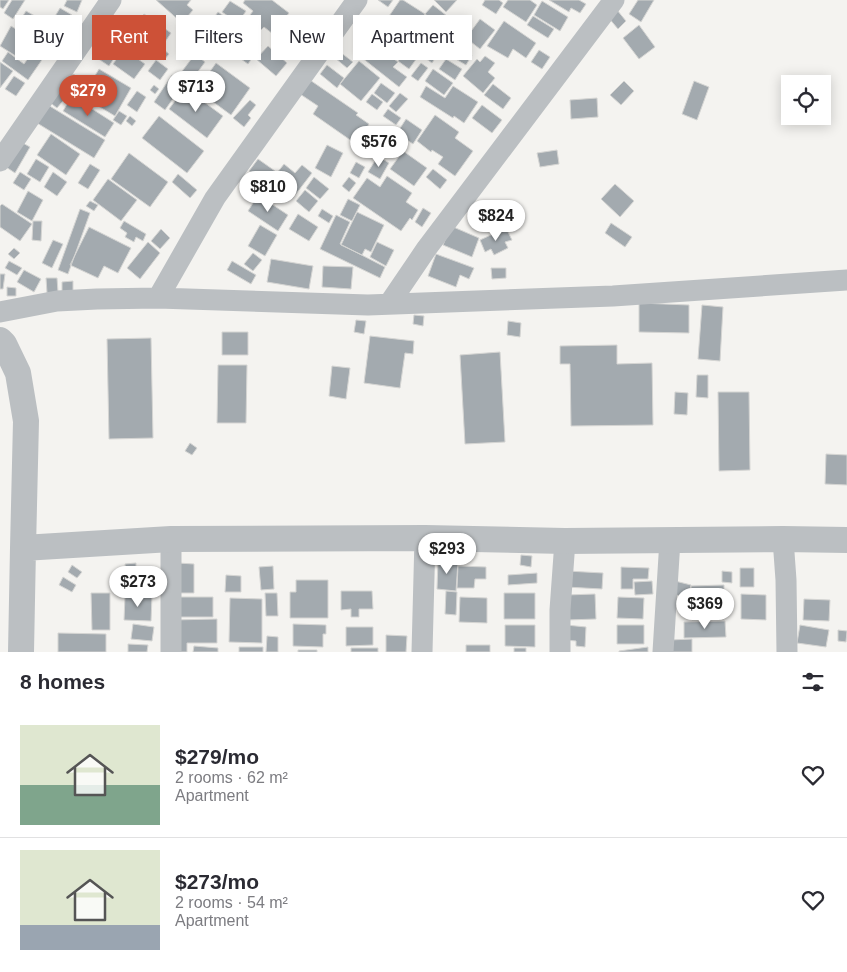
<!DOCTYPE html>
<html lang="en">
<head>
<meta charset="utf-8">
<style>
  body { margin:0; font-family:Helvetica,sans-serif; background:#f2f2f3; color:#2b2b33; height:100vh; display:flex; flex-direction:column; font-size:19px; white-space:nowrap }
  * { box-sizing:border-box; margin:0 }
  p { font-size:16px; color:#7c7c81 }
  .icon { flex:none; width:28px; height:28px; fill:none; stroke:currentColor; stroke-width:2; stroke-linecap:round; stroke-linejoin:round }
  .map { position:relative; height:652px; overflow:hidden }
  .side { display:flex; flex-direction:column; background:#fff; flex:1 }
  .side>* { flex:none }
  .hud { position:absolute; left:15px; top:15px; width:500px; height:45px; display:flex; gap:10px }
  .buttons { position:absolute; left:781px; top:75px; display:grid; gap:10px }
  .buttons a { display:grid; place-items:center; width:50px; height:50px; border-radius:0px; background:#fff; box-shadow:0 2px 12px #0003; font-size:25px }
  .price { position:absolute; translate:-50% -42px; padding:0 11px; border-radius:18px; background:#fff; color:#222; font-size:16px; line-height:32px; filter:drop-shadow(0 1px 2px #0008) }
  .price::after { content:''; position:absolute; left:50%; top:30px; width:15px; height:11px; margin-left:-8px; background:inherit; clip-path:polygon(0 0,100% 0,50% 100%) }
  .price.active { background:#cd5137; color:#fff }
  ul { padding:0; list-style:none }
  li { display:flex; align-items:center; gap:15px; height:125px; padding:0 20px }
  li+li { border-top:1px solid #e1e1e2 }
  li span { display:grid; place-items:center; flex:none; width:140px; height:100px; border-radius:0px; color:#555 }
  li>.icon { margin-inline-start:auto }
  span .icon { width:60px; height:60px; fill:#fffc; stroke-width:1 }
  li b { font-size:21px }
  h2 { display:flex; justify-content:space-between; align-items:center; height:60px; padding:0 20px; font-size:21px }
  .chip { padding:0 18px; border-radius:0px; background:#fff; box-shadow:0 2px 12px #0003; font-size:18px; line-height:45px }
  .chip.active { background:#cd5137; color:#fff }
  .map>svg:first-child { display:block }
  .building { fill:#a3aaaf; stroke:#d5d5d3 }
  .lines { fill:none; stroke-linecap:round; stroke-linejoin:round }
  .minor { stroke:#bbbfc2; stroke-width:21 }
  .tertiary { stroke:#bbbfc2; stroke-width:26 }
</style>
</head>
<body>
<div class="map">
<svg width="847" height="652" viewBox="0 0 847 652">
  <rect width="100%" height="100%" fill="#f4f3f0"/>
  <path class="building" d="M0,0H9L3,9L0,7Z
    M12,0H25L13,19L4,13Z
    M67,0H82L77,12L64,6Z
    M156,0H191L187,5L193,10L182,23Z
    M245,0H272L289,13L273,34L264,27L261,30L247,19L253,11L243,3Z
    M378,0H393L388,7Z
    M400,0H403L425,14L409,38L385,22Z
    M434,0H457L446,12Z
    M485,0H499L503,3L496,14L482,5Z
    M508,0H530L537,5L526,22L503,7Z
    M549,0H579L586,4L580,13L571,8L569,12Z
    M638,0H654L641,22L629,14Z
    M230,1L246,11L238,23L222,12Z
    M542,1L568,17L560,31L534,15Z
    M433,5L447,16L439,25L425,14Z
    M60,8L72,15L57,40L45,33Z
    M617,10L626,21L618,29L608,17Z
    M26,11L42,20L35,32L19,22Z
    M218,12L235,24L226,39L208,26Z
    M144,14L171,33L160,49L133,31Z
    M533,16L554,29L548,38L527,25Z
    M424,19L441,30L434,40L432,39L422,54L409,45L420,29L418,28Z
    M480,19L495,30L480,49L466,38Z
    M292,20L298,25L290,36L297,41L288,53L272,42L282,29L285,31Z
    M368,20L403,46L394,59L398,62L393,67L407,77L399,87L361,57L369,47L356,37Z
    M102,21L115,29L111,34L99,26Z
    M504,21L536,43L526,58L513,49L508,58L487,46Z
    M639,25L655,47L639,59L623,38Z
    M11,26L35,41L22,60L0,46Z
    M236,28L261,45L248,64L223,46Z
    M100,30L119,43L113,52L93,39Z
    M195,41L202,46L196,54L189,49Z
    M453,43L472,55L466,65L447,54Z
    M100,45L116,55L109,66L94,56Z
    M268,46L287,63L276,76L256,59Z
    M434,46L440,51L432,63L425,58Z
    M36,47L46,54L28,80L2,61L8,52L24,64Z
    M124,49L145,64L134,79L113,64Z
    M164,50L169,54L164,60L159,56Z
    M407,50L417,58L409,69L398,61Z
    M539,50L550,57L542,69L531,62Z
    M340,52L353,62L347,68L335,58Z
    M195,54L205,62L197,73L200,76L193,84L180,74Z
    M485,56L495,63L488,72L495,78L483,93L463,76L477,59L480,62Z
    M446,59L462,69L455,80L439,69Z
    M156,60L168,69L160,80L148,71Z
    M359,61L380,78L361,101L340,84Z
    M0,62L13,71L0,88Z
    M216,63L250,88L231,115L197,90Z
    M421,63L428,68L418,81L411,76Z
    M327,65L344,78L337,88L320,74Z
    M99,69L131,88L115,116L66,87L73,74L90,84Z
    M433,69L453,83L444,95L425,81Z
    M172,75L184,83L165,110L154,102Z
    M14,76L25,83L16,96L5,89Z
    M307,78L358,113L356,115L369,124L356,144L313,114L318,106L297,92Z
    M624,81L634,91L621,105L610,95Z
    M694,81L709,87L697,120L682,114Z
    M381,83L395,93L387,103L374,93Z
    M493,84L511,98L503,109L484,95Z
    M154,85L159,89L155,94L150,90Z
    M426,86L445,98L453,86L478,102L464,123L454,116L453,118L420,97Z
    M185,88L223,116L207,138L169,109Z
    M58,89L67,96L57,108L48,101Z
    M137,91L146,97L137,112L127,105Z
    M400,93L408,99L396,112L389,106Z
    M372,94L383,102L377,110L366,102Z
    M72,96L114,123L105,137L63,111Z
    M597,98L598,117L571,119L570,100Z
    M250,100L256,105L248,115L251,118L244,127L233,118Z
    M48,105L105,140L94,158L37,123Z
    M482,105L502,120L492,133L472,118Z
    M388,109L401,118L396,125L383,116Z
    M119,111L127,116L121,125L113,120Z
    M435,115L459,132L455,138L473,151L455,176L438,164L443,157L432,150L431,152L417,141Z
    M130,116L136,121L132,126L126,121Z
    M159,116L204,151L187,173L142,138Z
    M406,119L422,130L413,144L397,133Z
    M51,134L80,154L66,175L37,155Z
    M21,142L30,147L15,173L6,167Z
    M365,144L376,151L372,157L361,151Z
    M327,145L343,153L331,177L315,168Z
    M557,150L559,164L540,167L537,153Z
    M403,151L427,168L414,186L390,169Z
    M129,153L168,182L150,207L111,179Z
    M378,156L389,163L380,179L368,172Z
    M36,159L49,167L40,182L27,174Z
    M258,159L275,171L267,183L249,171Z
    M356,162L365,167L359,178L350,173Z
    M90,164L100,170L88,189L78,183Z
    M284,164L295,173L302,165L312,173L292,199L270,182Z
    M433,169L447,180L440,189L426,177Z
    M20,172L31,179L24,190L13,183Z
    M53,172L67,182L57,196L44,187Z
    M178,174L197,190L190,198L172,182Z
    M387,176L412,193L406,202L418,210L412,220L410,218L401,231L353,198L367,178L380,187Z
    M314,177L329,189L320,199L306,188Z
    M349,177L356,183L349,192L342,186Z
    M108,179L137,200L121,221L93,200Z
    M615,184L634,201L620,217L601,199Z
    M305,190L318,201L309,212L296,201Z
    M28,191L43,200L32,221L17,212Z
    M258,195L288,215L278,231L248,211Z
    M348,199L360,205L352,221L340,215Z
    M90,201L98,205L94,211L86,206Z
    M2,204L32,224L20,241L0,227V206Z
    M423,208L431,213L422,227L415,222Z
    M80,209L90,213L68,274L58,270Z
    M322,209L333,216L329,223L318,216Z
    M357,212L384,225L371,252L365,249L362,255L341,245Z
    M298,214L318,227L309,241L289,229Z
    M336,215L350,222L340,244L385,267L380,278L320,249Z
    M33,221H42L41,241L32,240Z
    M124,221L146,234L143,241L136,237L134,242L125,237L127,233L120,228Z
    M611,223L632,237L625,247L605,233Z
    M260,225L277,235L265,256L248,246Z
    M451,226L479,238L472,257L443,245Z
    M89,227L131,248L118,273L104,266L98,278L70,265Z
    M506,228L512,240L505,242L508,248L494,255L491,249L485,252L480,240Z
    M161,229L170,238L160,249L151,241Z
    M53,240L63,244L52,268L42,263Z
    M148,242L160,253L140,279L127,268Z
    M377,242L394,250L386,266L370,257Z
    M14,248L20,253L14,259L8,254Z
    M253,253L262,260L253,271L244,264Z
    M436,254L474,268L469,279L460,275L456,287L428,276Z
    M271,259L313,266L309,289L267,282Z
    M9,261L22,268L17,275L5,268Z
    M232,261L256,275L251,284L227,270Z
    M323,266L353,267L351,289L322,287Z
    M491,268H506V278L492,279Z
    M24,270L41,279L34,292L17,282Z
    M0,274H5L3,289H0Z
    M46,278H57L58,292L47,293Z
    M73,281V292H62V282Z
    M7,287L16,288V296H7Z
    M639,303L689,305V333L639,332Z
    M702,305L723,307L720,361L698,359Z
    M414,315L424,316L423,326L413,324Z
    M356,320L366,321L364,334L354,332Z
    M508,321L521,323L520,337L507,335Z
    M222,332H248V355H222Z
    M370,336L414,341L413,354L405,353L400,388L364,383Z
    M151,338L153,438L109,439L107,339Z
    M617,345V364L652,363L653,425L571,426L570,364H560V346Z
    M500,352L505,442L465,444L460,355Z
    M218,365H247L246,423H217Z
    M332,366L350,368L346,399L329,396Z
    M697,375H708V398L696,397Z
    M675,392L688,393L687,415L674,414Z
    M718,392H749L750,470L719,471Z
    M190,443L197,448L192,455L185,451Z
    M826,454L847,455V485L825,484Z
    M521,555L532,556L531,567L520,565Z
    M438,560L458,561L456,591L437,589Z
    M136,563V574L126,575L125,564Z
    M178,563L194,564V593H178Z
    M72,565L82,572L77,578L68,572Z
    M273,566L274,589L261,590L259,567Z
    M458,566L486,567V579H475L474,588H457Z
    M621,567L649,568L648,579H633V589H621Z
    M138,568L153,569L152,594L137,593Z
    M740,568H754V587H740Z
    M567,571L603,573L602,589L566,587Z
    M722,571L732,572V583L722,582Z
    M537,573V583L508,585V575Z
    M226,575L241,576V592H225Z
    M63,577L76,585L72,592L59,585Z
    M296,580H328V618H290V592H296Z
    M652,581L653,594L635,595L634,582Z
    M675,581L691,585L688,598L672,594Z
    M724,585V619L692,620L691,586Z
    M341,591H372L373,609H359V617H351V609L341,610Z
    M446,591L457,592L456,615L445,614Z
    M91,593H110V630H92Z
    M265,593H277L278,616H266Z
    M504,593H535V619H504Z
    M595,594L596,619L567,620L566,595Z
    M741,594L766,595V620L741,619Z
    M125,596H152L151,621L124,620Z
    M180,597H213V617H180Z
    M460,597L487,598V623L459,622Z
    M618,597L644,598L643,619L617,618Z
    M230,598L262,599V643L229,642Z
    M804,599L830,600L829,621L803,620Z
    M217,619V643H187V652H172V620Z
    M725,621L726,637L684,638V622Z
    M133,624L154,627L152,641L131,639Z
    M293,624L326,625V634H323V647L293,646Z
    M505,625H535V647L505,646Z
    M566,625L586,627L585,647L576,646V641L565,640Z
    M617,625H644V644H617Z
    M800,625L829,630L826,647L797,643Z
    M346,627H373V645L346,646Z
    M838,630L847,631L846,642L838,641Z
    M58,633L106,634V652H58Z
    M386,635L407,636L406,652H386Z
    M267,636L278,637V652H266Z
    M692,639V652H670V640Z
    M128,644L148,645L147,652H128Z
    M466,645H490V652H466Z
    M194,646L218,648V652H193Z
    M239,647H263V652H239Z
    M648,647V652H619V651Z
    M351,648H378V652H351Z
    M514,648H526V652H514Z
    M298,650H317V652H298Z"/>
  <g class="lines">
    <path class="minor" d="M0,161L111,0
      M158,298L215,198L357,0
      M389,304L427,248L614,0
      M0,312L57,301L97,299L158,298L368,305L613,296L847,280
      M783,539L786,580L787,652
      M171,652V539
      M422,652L425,538
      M560,652V610L565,541
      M663,652L670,540"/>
    <path class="tertiary" d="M0,340L4,344L18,373L26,421L23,548
      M21,652L23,548L171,539L425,538L565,541L783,539L847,540"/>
  </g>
</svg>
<div class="buttons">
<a><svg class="icon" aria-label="locate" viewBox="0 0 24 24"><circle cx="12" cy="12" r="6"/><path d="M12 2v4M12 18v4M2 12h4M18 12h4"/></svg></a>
</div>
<b class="price" style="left:196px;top:113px">$713</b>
<b class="price active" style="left:88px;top:117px">$279</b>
<b class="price" style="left:379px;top:168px">$576</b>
<b class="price" style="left:268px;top:213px">$810</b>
<b class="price" style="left:496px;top:242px">$824</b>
<b class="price" style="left:447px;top:575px">$293</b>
<b class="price" style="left:138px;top:608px">$273</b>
<b class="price" style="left:705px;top:630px">$369</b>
<div class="hud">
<a class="chip">Buy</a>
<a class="chip active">Rent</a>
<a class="chip">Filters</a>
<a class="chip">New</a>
<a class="chip">Apartment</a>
</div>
</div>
<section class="side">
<h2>8 homes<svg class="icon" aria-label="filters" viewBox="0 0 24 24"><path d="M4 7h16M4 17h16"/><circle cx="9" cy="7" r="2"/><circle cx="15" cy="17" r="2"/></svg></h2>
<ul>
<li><span style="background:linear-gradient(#dfe7d0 60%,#7fa58c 0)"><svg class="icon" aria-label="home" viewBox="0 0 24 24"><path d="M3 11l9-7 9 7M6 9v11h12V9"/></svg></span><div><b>$279/mo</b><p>2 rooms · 62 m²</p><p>Apartment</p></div><svg class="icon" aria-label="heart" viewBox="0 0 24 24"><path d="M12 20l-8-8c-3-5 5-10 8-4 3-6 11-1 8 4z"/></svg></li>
<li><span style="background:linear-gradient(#dfe7d0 75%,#9aa5b1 0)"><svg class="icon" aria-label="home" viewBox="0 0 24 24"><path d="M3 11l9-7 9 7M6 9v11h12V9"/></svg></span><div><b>$273/mo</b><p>2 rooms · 54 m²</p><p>Apartment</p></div><svg class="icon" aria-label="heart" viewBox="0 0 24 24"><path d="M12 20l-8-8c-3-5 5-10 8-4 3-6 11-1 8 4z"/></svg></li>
</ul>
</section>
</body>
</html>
